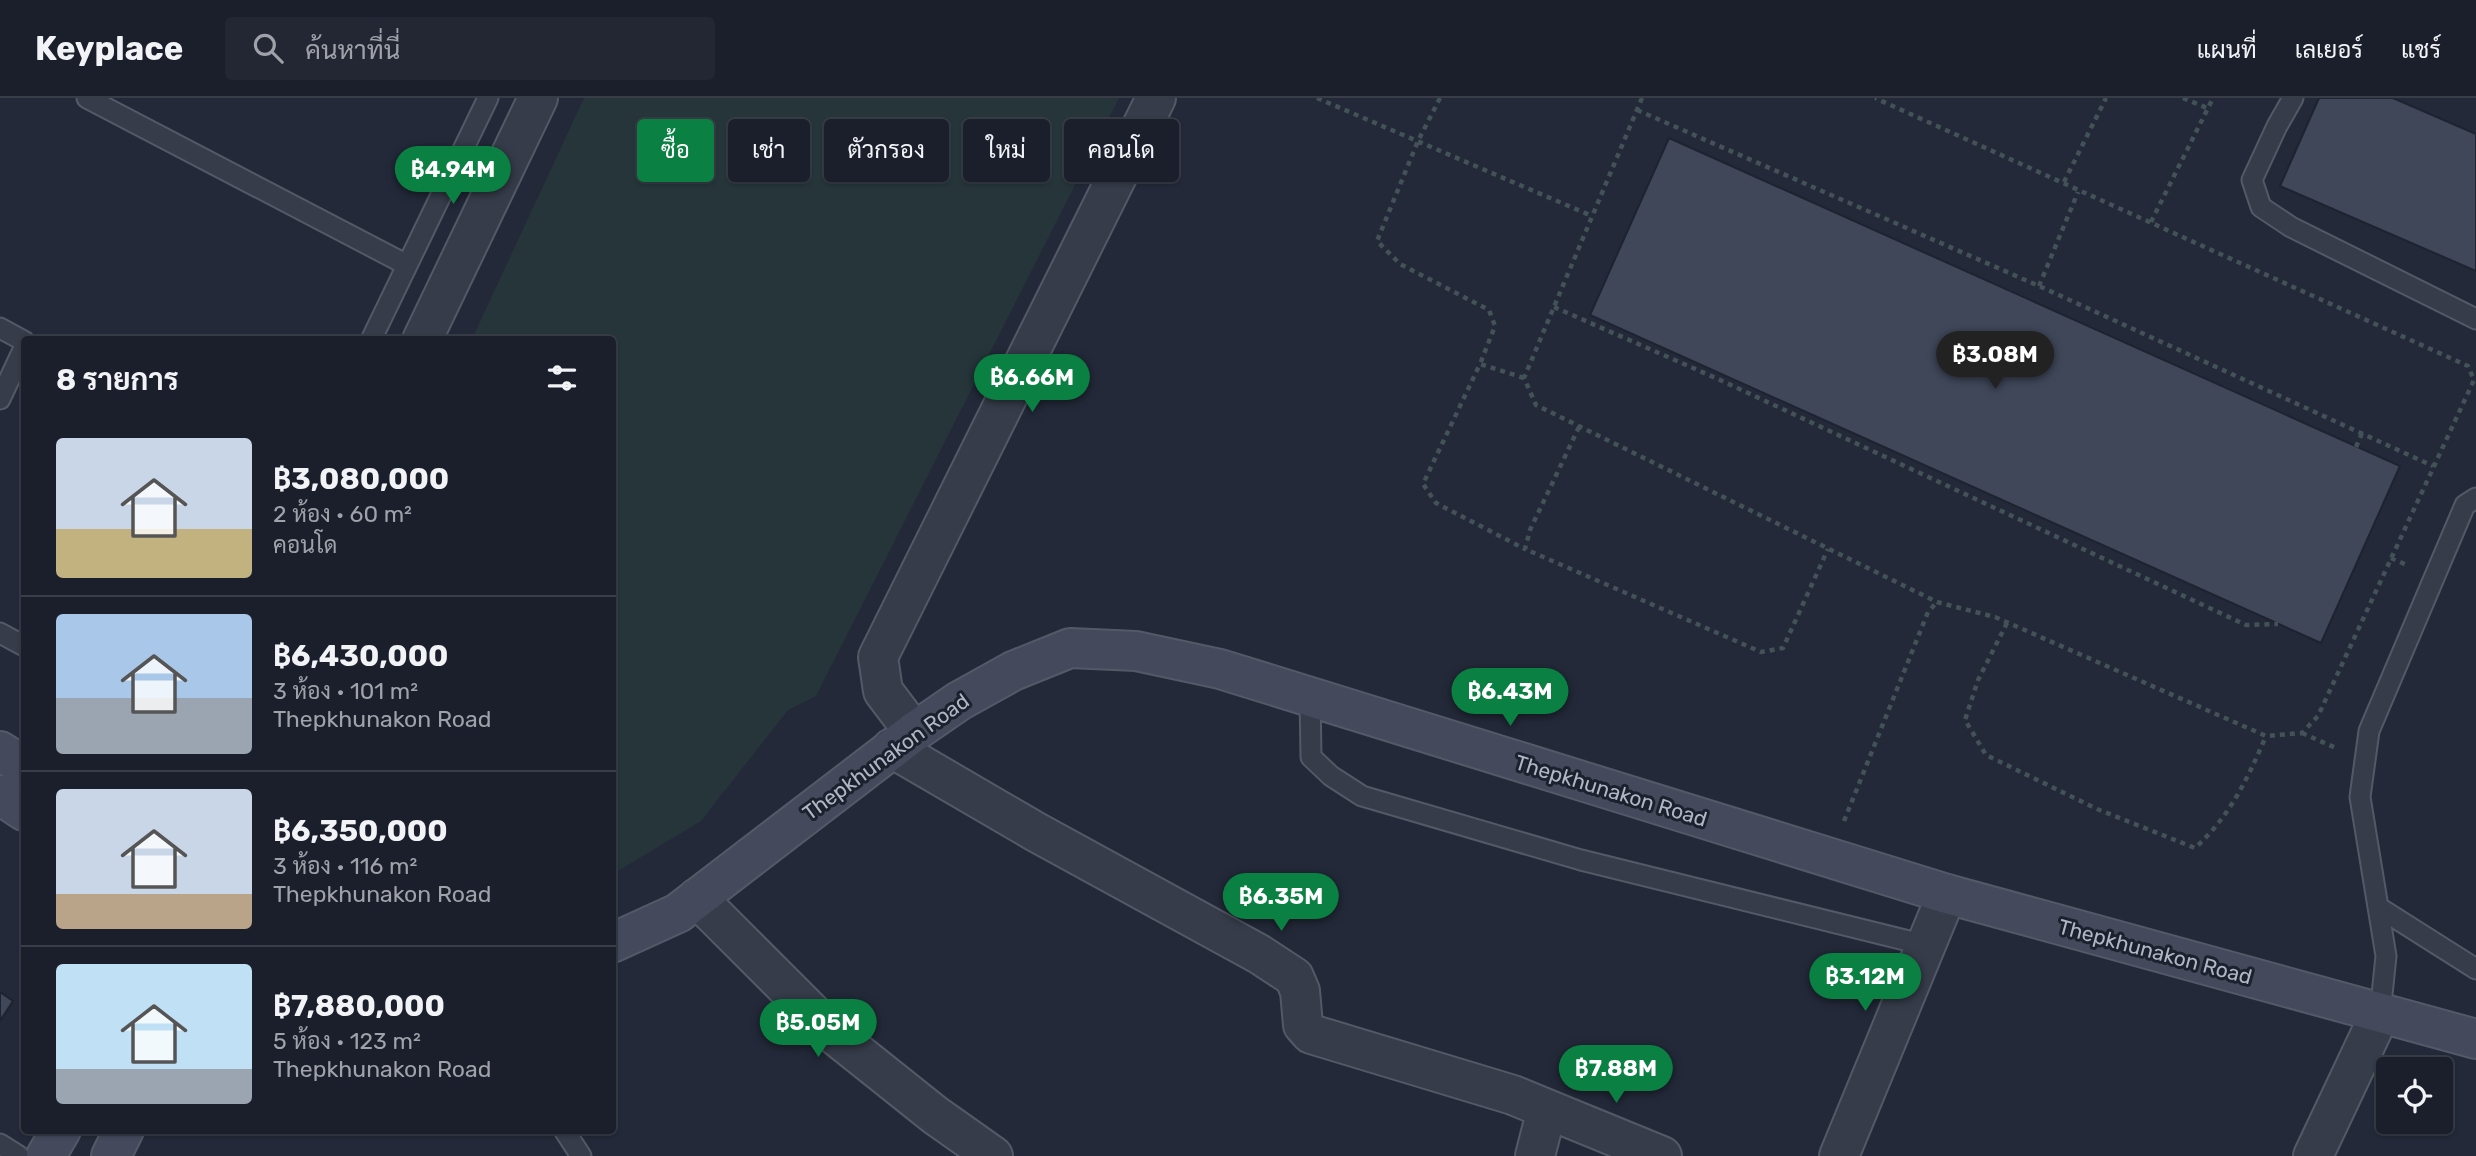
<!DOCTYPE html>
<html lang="th">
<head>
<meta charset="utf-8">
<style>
  body { margin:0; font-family:Rubik,Sarabun,sans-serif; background:#232733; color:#f1f3f6; height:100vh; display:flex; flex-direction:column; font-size:26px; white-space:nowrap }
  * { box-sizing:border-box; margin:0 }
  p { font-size:23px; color:#9fa2a9 }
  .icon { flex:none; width:38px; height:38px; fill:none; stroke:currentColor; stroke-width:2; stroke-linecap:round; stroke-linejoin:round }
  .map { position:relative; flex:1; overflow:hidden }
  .details { position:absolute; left:21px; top:238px; width:595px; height:798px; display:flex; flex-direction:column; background:#1a1f2b; border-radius:7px; box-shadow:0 2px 5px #0004,0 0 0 2px #383d47 }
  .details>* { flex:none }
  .top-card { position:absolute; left:637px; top:21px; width:665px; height:63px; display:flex; gap:14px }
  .controls { position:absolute; left:2376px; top:959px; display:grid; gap:14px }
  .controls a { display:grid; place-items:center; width:77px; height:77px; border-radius:7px; background:#1a1f2b; box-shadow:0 2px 5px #0004,0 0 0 2px #383d47; font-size:35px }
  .price { position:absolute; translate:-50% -60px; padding:0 16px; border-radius:24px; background:#0b8043; color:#fff; font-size:23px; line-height:46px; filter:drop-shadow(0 2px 4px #0008) }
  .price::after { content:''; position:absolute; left:50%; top:42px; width:21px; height:16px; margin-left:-10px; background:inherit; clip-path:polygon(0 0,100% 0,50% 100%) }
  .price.selected { background:#222; color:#fff }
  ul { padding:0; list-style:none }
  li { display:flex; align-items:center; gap:21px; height:175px; padding:0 35px }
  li+li { border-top:2px solid #383d47 }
  li span { display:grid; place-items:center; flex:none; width:196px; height:140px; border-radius:7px; color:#555 }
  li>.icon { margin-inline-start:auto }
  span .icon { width:84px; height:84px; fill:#fffc; stroke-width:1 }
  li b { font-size:30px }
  h2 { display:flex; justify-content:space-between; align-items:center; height:84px; padding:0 35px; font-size:30px }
  .chip { padding:0 24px; border-radius:7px; background:#1a1f2b; box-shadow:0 2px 5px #0004,0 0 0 2px #383d47; font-size:24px; line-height:63px }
  .chip.selected { background:#0b8043; color:#fff }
  header { display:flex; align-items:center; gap:42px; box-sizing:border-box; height:98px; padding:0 35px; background:#1a1f2b; border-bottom:2px solid #383d47 }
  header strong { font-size:33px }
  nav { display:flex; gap:38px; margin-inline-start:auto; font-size:24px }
  .search { width:490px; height:63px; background:#232733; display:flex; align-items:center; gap:18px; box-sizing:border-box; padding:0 24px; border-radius:7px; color:#9fa2a9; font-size:26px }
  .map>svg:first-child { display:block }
  .green { fill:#25353a }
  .building { fill:#3f4759; stroke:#1e2330; stroke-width:2 }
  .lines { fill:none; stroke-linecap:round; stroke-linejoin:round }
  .lane-casing { stroke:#545967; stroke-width:23 }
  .street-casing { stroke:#545967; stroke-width:42 }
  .secondary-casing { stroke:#545967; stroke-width:42 }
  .path { stroke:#425257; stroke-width:4.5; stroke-dasharray:5 5; stroke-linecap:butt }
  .lane { stroke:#363c4a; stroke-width:19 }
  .street { stroke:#363c4a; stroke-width:38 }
  .secondary { stroke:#444a5c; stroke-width:38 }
  .labels { text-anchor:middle; stroke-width:6; stroke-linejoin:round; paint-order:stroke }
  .street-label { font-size:21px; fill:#b1b6c6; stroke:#1c212e }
</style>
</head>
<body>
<header>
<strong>Keyplace</strong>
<div class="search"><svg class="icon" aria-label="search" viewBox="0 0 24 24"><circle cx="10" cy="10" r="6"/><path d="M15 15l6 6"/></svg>ค้นหาที่นี่</div>
<nav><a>แผนที่</a><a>เลเยอร์</a><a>แชร์</a></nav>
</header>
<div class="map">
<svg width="2476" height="1058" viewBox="0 0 2476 1058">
  <rect width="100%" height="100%" fill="#232939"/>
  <path class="green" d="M584,0H1119L816,598L788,612L701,723L613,776L612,242L472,241Z"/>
  <path class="building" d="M2319,0H2393L2476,36V173L2280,88Z
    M1669,40L2400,368L2321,545L1590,217Z
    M0,894L13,903L0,923Z"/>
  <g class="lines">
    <defs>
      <path id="lane" d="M87,0L407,167
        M2293,0L2277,28L2252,82L2261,109L2291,129L2476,221
        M0,230L24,243
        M371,242L488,0
        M0,301L24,250
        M0,535L24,548
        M1310,600L1311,659L1331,678L1362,698L1581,762L1925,847
        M2378,809L2476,871
        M2380,916L2386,858L2360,699L2369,633L2465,407L2476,400
        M564,1032L581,1058
        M0,1046L19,1058"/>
      <path id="street" d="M422,242L538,0
        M914,634L883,593L878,559L1156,0
        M892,650L1036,734L1259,856L1294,879L1300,893L1303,927L1311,936L1513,997L1547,1011L1535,1058
        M697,800L831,934L935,1017L993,1058
        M1547,1011L1662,1058
        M1839,1058L1947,796
        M2313,1058L2380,916"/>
      <path id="secondary" d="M0,653L24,668
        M0,697L24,713
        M612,845L678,815L914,634L959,603L1013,573L1070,550L1136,553L1220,571L1947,796L2476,941
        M46,1058L61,1032
        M111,1058L124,1032"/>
    </defs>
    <use href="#lane" class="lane-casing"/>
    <use href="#street" class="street-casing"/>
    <use href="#secondary" class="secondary-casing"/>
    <path class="path" d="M1317,0L1592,118
      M1440,0L1418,43L1377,143L1400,166L1489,212L1495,228L1480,266
      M1642,0L1524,280L1536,307L1937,504L1995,519L2266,638L2302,635L2318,618L2474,282L2468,268L1875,0
      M2183,0L2207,10
      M1637,12L2039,188L2433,368
      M2064,84L2106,0
      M2151,124L2213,0
      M2039,188L2078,94
      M1554,209L1718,281L2246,527L2278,526
      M1524,280L1480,266L1423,386L1436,405L1525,451
      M1579,329L1530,432L1525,451L1761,554L1783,550L1828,451
      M2356,349L2362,335
      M2391,460L2409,468
      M2007,525L1978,582L1965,622L1986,657L2097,711L2195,750C2230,718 2247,682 2266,638
      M2302,635L2336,650
      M1844,723L1928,514L1937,504"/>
    <use href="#lane" class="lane"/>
    <use href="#street" class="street"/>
    <use href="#secondary" class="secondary"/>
  </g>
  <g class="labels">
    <g class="street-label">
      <text transform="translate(886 659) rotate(-36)" y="7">Thepkhunakon Road</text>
      <text transform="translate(1611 693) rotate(17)" y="7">Thepkhunakon Road</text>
      <text transform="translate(2155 854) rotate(15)" y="7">Thepkhunakon Road</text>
    </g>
  </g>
</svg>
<div class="controls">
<a><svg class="icon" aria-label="locate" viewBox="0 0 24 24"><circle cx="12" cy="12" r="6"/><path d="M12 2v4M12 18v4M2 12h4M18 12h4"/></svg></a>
</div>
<b class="price" style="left:453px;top:108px">฿4.94M</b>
<b class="price selected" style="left:1995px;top:293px">฿3.08M</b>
<b class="price" style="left:1032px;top:316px">฿6.66M</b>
<b class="price" style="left:1510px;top:630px">฿6.43M</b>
<b class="price" style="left:1281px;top:835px">฿6.35M</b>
<b class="price" style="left:1865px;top:915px">฿3.12M</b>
<b class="price" style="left:818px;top:961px">฿5.05M</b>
<b class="price" style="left:1616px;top:1007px">฿7.88M</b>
<div class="top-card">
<a class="chip selected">ซื้อ</a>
<a class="chip">เช่า</a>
<a class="chip">ตัวกรอง</a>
<a class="chip">ใหม่</a>
<a class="chip">คอนโด</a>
</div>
<section class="details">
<h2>8 รายการ<svg class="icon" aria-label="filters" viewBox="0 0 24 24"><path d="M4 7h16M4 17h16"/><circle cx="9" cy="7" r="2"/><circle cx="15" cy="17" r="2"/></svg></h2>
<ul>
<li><span style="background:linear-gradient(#c9d6e8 65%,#c2b280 0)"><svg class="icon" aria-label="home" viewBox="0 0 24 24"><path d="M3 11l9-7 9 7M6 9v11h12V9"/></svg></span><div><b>฿3,080,000</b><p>2 ห้อง · 60 m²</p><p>คอนโด</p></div></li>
<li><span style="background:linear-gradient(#a9c7e8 60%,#9aa5b1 0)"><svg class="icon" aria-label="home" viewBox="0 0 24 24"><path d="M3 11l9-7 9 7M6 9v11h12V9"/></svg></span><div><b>฿6,430,000</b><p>3 ห้อง · 101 m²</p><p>Thepkhunakon Road</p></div></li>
<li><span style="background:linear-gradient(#c9d6e8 75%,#b9a48a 0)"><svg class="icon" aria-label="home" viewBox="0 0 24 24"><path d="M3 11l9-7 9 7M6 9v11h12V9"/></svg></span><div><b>฿6,350,000</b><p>3 ห้อง · 116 m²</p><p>Thepkhunakon Road</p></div></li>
<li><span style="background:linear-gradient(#bfe0f5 75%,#9aa5b1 0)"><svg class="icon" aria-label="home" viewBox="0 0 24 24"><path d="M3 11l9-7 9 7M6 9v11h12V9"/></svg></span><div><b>฿7,880,000</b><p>5 ห้อง · 123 m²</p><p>Thepkhunakon Road</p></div></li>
</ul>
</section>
</div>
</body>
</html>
